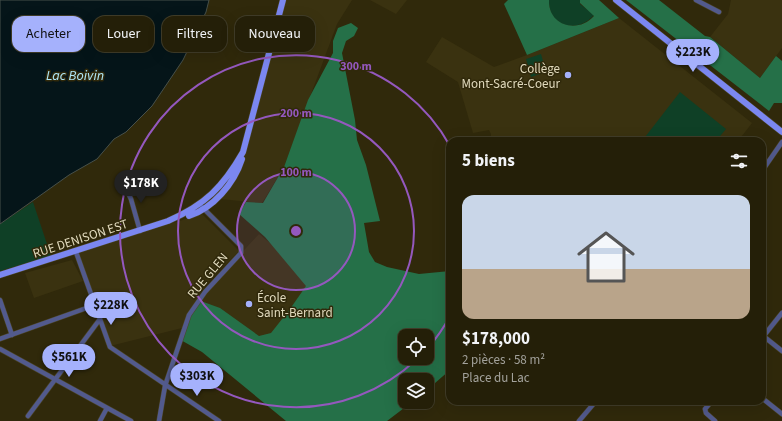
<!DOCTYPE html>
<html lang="fr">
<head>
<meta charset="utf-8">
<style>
  body { margin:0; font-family:"Source Sans 3",sans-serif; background:#302c16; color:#f1f3f6; height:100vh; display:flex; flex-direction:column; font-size:15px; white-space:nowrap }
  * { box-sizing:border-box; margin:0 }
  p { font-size:13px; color:#a3a29c }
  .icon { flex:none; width:22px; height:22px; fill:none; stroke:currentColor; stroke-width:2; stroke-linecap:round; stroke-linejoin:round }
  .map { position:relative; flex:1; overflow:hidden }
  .panel { position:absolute; left:446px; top:137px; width:320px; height:268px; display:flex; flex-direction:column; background:#241f08; border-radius:12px; box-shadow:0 4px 16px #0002,0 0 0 1px #413d29 }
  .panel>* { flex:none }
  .hud { position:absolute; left:12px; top:16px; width:374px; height:36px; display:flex; gap:8px }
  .fabs { position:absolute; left:398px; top:329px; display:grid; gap:8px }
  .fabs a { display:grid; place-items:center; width:36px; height:36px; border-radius:8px; background:#241f08; box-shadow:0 4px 16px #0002,0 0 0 1px #413d29; font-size:20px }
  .price { position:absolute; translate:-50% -34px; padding:0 9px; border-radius:14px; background:#a5b1fc; color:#111; font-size:13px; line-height:26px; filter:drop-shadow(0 1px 2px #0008) }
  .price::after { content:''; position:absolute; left:50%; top:24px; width:12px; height:9px; margin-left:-6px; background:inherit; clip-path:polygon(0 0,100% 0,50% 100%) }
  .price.selected { background:#222; color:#fff }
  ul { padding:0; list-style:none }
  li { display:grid; align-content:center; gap:8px; height:212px; padding:0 16px }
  li span { display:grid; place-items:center; height:124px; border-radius:12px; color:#555 }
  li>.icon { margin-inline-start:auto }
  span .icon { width:72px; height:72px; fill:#fffc; stroke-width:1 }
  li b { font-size:17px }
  h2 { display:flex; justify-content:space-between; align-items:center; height:48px; padding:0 16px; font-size:17px }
  .chip { padding:0 14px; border-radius:12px; background:#241f08; box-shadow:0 4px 16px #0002,0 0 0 1px #413d29; font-size:14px; line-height:36px }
  .chip.selected { background:#a5b1fc; color:#111 }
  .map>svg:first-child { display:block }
  .built { fill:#3a3210 }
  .green { fill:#0f4026 }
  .forest { fill:#257048; fill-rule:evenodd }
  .water { fill:#051519; stroke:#47504a }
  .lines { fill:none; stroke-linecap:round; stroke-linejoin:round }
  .minor-casing { stroke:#4c4527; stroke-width:5.5 }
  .major-casing { stroke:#4c4527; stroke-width:7 }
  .minor { stroke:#525a8d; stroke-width:4.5 }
  .major { stroke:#7b87f0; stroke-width:6 }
  .ring { fill:none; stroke:#9458be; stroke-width:2 }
  .poi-dot { fill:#a5b1fc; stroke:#30290b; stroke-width:1.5 }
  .labels { text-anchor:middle; stroke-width:3; stroke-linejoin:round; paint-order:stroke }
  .poi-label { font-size:13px; fill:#e1dabd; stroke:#30290b; text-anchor:end }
  .street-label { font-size:13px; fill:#e1dabd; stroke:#30290b }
  .water-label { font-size:14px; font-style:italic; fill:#afe7f7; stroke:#30290b }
  .centre { fill:#9458be; stroke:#30290b; stroke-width:2 }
  .ring-label { font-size:12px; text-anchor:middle; font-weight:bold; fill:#9458be; stroke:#30290b; stroke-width:3; stroke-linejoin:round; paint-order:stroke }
</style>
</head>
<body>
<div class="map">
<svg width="782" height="421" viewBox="0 0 782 421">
  <rect width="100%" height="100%" fill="#30290b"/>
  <path class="built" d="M286,0H352L337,24L284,167L262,203L220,199L243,161Z
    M370,0H407L396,14Z
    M731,0H782V48L760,78L710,37L728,14Z
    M619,18L752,123L738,141H491V134L489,130L473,133L458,82L426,62L442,37L494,67L527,55Z
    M202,214L239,251L210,280L198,297L182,328L110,346L78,252Z
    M259,234L318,283L257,362L189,315L205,292Z
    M72,260L83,281L34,298L25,273Z"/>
  <path class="green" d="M549,0H580V4L594,15C578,34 548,27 549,0Z
    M541,54L546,72L531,77L526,59Z
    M680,92L726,129L716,141H642Z
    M33,202L51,256L0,271V224Z"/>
  <path class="forest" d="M508,0H549C548,26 578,34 594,16L580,3V0H599L619,18L527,55L504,4Z
    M626,0H659L705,36L710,37L760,78L776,56L782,61V103H774L769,111Z
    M351,23L358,28L354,36L346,41L342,53L355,120L357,140L366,165L380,221L364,223L369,252L375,262L387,267L419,274L450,271V370L427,390V380H405V402H412L387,421H286L202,352L179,339L198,300L220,308L259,336L271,333L290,309L306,286L265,237L239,214L246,202L263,203L284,167L308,100L333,53V41L338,28ZM405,336H427V358H405Z"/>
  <path class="water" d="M0,0H209L206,12L183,60L152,106L126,132L114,139L97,159L69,175L0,224Z"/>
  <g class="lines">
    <defs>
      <path id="minor" d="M696,0L719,12
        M762,171L782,142
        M124,185L131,199L140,231
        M76,252L110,347L219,421
        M0,300L12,335
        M762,335L782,351
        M762,338L782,313
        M0,339L95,305
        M0,349L131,421
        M762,398L782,414
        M712,401L705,409L706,413L715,421
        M28,416L100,319
        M100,421L107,408
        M159,421L165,386L189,315L205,292L241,253V246L200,205
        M579,421L596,401"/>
      <path id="major" d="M616,0L782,132
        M189,216C213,208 234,184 242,159
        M0,275L168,221C205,205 223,187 243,152L283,0"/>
    </defs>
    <use href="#minor" class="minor-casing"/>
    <use href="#major" class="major-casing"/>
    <use href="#minor" class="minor"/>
    <use href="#major" class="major"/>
  </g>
  <circle cx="296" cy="231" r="59" fill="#9458be" fill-opacity=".12"/>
  <g class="ring">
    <circle cx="296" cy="231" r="59"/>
    <circle cx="296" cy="231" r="118"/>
    <path d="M450 316A176 176 0 0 1 428 348M417 359A176 176 0 1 1 450 146"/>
  </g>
  <g class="poi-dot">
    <circle cx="568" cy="75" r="4"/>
    <circle cx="249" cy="304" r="4"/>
  </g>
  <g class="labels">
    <g class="poi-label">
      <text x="560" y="73">Collège<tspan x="560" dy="15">Mont-Sacré-Coeur</tspan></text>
      <text x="257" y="302" text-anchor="start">École<tspan x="257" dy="15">Saint-Bernard</tspan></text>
    </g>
    <g class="street-label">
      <text transform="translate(80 238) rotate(-18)" y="5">RUE DENISON EST</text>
      <text transform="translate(207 275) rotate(-50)" y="5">RUE GLEN</text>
    </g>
    <g class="water-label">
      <text x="75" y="80">Lac Boivin</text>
    </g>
  </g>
  <circle cx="296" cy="231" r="6" class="centre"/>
  <g class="ring-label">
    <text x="356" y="70">300 m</text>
    <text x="296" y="117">200 m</text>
    <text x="296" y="176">100 m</text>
  </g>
</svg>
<div class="fabs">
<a><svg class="icon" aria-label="locate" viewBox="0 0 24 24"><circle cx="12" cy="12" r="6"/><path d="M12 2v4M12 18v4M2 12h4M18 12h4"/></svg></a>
<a><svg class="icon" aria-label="layers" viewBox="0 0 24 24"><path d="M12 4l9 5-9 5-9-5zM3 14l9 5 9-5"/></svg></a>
</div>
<b class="price" style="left:693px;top:73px">$223K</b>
<b class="price selected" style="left:141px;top:204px">$178K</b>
<b class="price" style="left:111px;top:326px">$228K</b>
<b class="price" style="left:69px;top:378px">$561K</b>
<b class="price" style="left:197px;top:397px">$303K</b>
<div class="hud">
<a class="chip selected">Acheter</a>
<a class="chip">Louer</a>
<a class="chip">Filtres</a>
<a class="chip">Nouveau</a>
</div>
<section class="panel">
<h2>5 biens<svg class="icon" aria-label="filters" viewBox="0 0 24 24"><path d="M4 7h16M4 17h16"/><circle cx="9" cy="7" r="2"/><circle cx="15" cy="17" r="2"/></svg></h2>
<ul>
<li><span style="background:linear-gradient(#c9d6e8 60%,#b9a48a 0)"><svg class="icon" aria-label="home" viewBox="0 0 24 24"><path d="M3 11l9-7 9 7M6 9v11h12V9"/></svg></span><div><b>$178,000</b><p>2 pièces · 58 m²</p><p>Place du Lac</p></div></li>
</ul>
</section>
</div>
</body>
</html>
